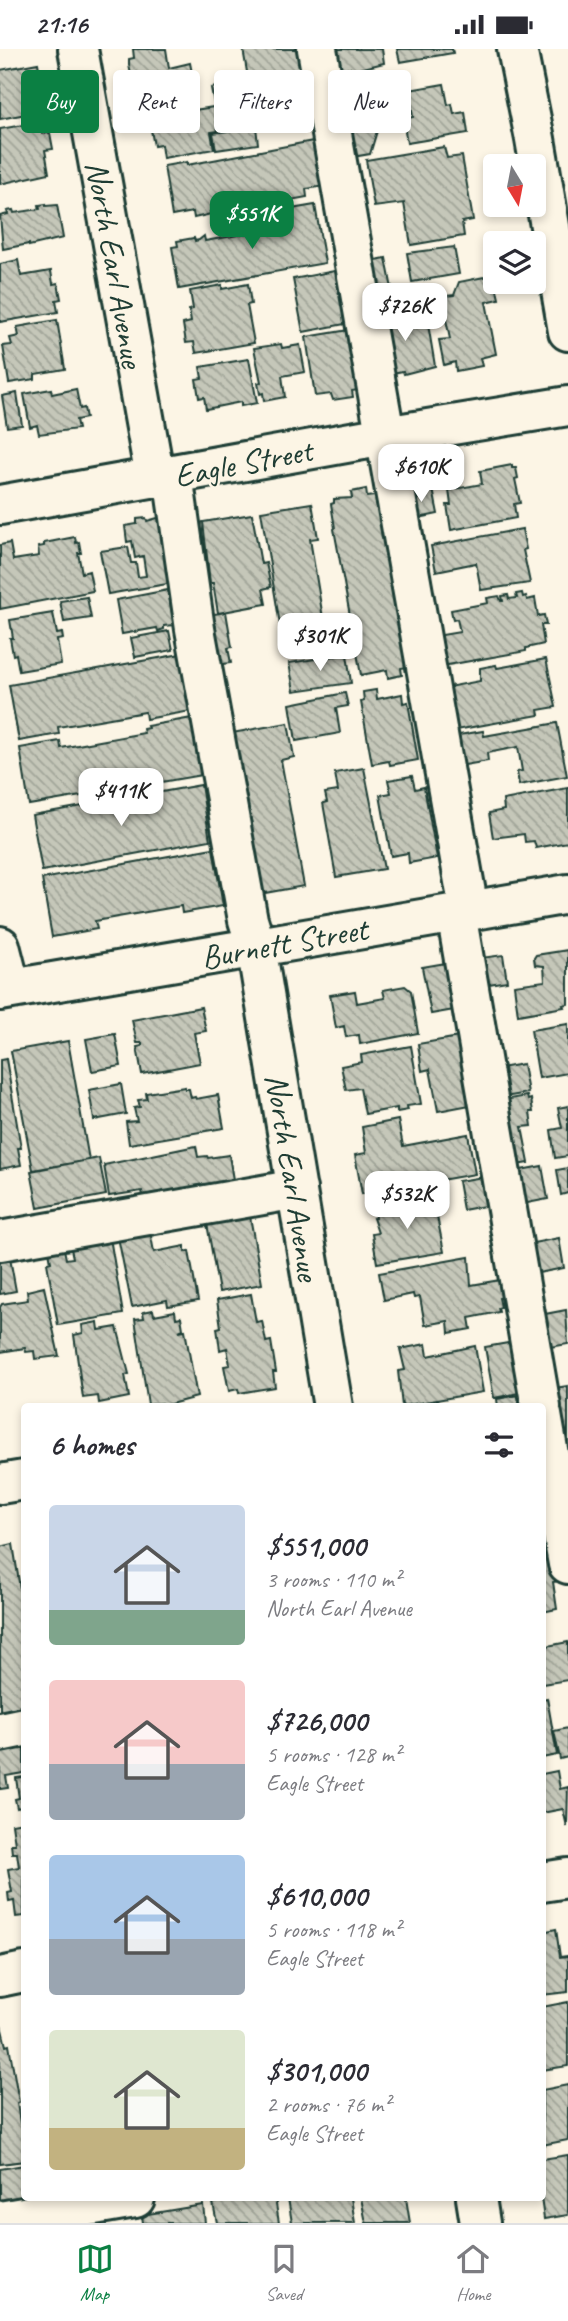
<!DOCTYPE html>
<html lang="en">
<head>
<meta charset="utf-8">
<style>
  body { margin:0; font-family:Caveat,sans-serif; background:#f7f7f7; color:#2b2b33; height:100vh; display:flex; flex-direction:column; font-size:26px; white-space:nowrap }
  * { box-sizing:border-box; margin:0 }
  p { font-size:23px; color:#7c7c81 }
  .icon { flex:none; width:38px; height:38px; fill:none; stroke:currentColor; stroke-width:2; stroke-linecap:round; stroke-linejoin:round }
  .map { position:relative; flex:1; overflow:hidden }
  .side { position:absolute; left:21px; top:1354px; width:525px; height:798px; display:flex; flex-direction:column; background:#fff; border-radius:7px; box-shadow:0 4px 10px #0003 }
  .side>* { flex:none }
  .guide { position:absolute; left:21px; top:21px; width:527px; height:63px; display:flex; gap:14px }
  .needle { width:46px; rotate:170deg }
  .buttons { position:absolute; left:483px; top:105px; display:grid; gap:14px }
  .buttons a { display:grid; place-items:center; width:63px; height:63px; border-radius:7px; background:#fff; box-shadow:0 4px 10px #0003; font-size:35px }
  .price { position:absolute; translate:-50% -60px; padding:0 16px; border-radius:14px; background:#fff; color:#222; font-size:23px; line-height:46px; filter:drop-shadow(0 2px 4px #0008) }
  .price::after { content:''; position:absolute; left:50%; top:42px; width:21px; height:16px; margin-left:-10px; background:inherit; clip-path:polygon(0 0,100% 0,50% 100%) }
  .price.active { background:#0b8043; color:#fff }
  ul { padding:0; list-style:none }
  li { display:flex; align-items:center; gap:21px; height:175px; padding:0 28px }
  li span { display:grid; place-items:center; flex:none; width:196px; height:140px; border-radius:7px; color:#555 }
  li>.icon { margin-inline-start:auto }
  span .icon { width:84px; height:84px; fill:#fffc; stroke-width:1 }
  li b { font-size:30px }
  h2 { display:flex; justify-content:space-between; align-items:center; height:84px; padding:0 28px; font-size:30px }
  .pill { padding:0 24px; border-radius:7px; background:#fff; box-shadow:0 4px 10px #0003; font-size:24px; line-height:63px }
  .pill.active { background:#0b8043; color:#fff }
  .status { display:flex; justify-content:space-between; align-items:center; height:49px; padding:0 35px; background:#fff; direction:ltr }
  .status svg { height:19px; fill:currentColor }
  .dock { display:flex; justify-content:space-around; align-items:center; height:98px; border-top:2px solid #e1e1e2; background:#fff; font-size:19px; color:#7c7c81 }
  .dock a { display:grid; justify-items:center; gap:4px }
  .dock .active { color:#0b8043 }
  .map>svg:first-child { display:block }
  .building { fill:url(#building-back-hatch); stroke:#1f3d34; stroke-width:2 }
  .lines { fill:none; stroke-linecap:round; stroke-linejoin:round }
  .minor-casing { stroke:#1f3d34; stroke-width:44 }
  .minor { stroke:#fcf5e5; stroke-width:38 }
  .labels { text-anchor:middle; stroke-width:5; stroke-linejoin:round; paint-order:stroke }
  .street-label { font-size:33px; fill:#1f3d34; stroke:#fcf5e5 }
</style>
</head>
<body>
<div class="status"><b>21:16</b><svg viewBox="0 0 49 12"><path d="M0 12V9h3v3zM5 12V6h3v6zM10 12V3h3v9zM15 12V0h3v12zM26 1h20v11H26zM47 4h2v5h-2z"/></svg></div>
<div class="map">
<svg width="568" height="2174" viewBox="0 0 568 2174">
  <defs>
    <pattern id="building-back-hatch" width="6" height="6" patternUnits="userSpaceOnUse" patternTransform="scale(1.75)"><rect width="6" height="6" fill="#c5c7b9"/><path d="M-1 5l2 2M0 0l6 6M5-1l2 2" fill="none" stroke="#9fa397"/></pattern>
  </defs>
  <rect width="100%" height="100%" fill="#fcf5e5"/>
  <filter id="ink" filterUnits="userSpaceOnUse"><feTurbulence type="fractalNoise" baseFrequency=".0143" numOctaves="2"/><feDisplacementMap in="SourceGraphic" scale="14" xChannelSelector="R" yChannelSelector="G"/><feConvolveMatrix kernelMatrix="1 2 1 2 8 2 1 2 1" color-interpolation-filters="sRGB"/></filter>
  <g filter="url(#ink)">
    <path class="building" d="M133,0H166L169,19L190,14L194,34L135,45L129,16V10L134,9Z
      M243,0H310L322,74L299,78L292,31L280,33L279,27L269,29L270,33L273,32L274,39L270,40L271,42L251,46Z
      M328,0H382L384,14L351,22L350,19L333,22Z
      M397,0H452L453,4L400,13Z
      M38,14L47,61L0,70V21Z
      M379,32L383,57L356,62L352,37Z
      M238,34L239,40L242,39L246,65L217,69L211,39Z
      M444,35L448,56L452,55L454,65L465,63L468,84L407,94L403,70L413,68L409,41Z
      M214,58L218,82L211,83L214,100L163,109L161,96L154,97L151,81L157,80L155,67Z
      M40,73L42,85L50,84L53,100L45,101L49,124L0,135V80Z
      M350,74L377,82L370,105L346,109L343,96Z
      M256,78L258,95L216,101L213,84Z
      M313,92L314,101L318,100L325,137L306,140L307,148L231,162V160L210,163L211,165L194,169L193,163L172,167L164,117L187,113V116Z
      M444,98L447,109L462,107L473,171L462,173L464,187L411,196L404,154L374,158L366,111Z
      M46,155V157L57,156L63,189L29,197V195L3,200L0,167L8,165L7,162L13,161L14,164L40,160L39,156Z
      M315,156L325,214L179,240L172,198L178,197L177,192L194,189L195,192L199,191L204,187L205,192L271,180L268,164Z
      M454,198L459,225L412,233L407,204Z
      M386,209L392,240L371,243L365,213Z
      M18,211L21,227L51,222L53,235L58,234L61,250L56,251L58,263L0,273V215Z
      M340,221L350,274L303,283L293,230Z
      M494,226L499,250L486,253L496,305L480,309L482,317L456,322L455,313L444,316L439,291L450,290L443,256L447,255L446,247L454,246L459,233Z
      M248,235L251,255L247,256L254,294L196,304L194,293L186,294L183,275L191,273L189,261L193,260L190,242L222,236V240Z
      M401,265L403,273L427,269L435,317L404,325L403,322L392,324L372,269Z
      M57,271L65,320L35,325V330L9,334L3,297L12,296L10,289L19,287L17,278Z
      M355,280L368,339L352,342L353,348L333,351L331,345L315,347L306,288Z
      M281,295L282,299L300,296L305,323L282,327L285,348L264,352L263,344L260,345L258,334L261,333L254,299Z
      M249,310L257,354L241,357V353L206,360L204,348L199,349L196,330L202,329L200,318Z
      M51,340L52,345L76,340L80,360L84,359L86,369L76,371L78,380L39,385L37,376L30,378L24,345Z
      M17,344L22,376L7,378L2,347Z
      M512,416V419H516L518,429L515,430L520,454L514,455L516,469L451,481L447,456H451L449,441L482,435L480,422Z
      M366,440L367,448L383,446L413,617L401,619L402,626L388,629L387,621L361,626L334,480L335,479L331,455L334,454V450L352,449L351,443Z
      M433,440L438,465L409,471L404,445Z
      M312,454L318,489L310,490L324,575L281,582L261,462Z
      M252,465L261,515L266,514L271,538L263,540L266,555L218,564L213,534H210L203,473Z
      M161,468L179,533L108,545L100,502L128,498L131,514H136L138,528L146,527L143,507L135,509L132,492L127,493L125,477L137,475V470L146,469L147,472Z
      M522,480L526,500L523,501L530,534L481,541L476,514L436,522L431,497Z
      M75,488L76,494L79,493L81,504H78L82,524L89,522L93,542L0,560V496L10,494L13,511L39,507L38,498L44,497V494Z
      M168,541L174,576L164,577V580L158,582L157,579L122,585L116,551Z
      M522,544L523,548L526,547L527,551L535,549L538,567L544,566L546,576H541L544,595L526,599V602L442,617L436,587L460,583L457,570L453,571L451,561L488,554L487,549L499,547L501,552H503L502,547L508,546L509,550L517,549L516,545Z
      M87,548L91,569L64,573L60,552Z
      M226,563L232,598L228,599L231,614L216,616L202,567Z
      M53,564L57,585L62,584L63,590L57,591L61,615L19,622L16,605L13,606L10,589H13L10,571Z
      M169,582L173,601L135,608L131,589Z
      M181,605L191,662L146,670L145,663L58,678L59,685L19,692L9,636Z
      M347,605L351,634L294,642L289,614Z
      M546,610L556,658L538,661L539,666L456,681L448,638L480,632V619L496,616L497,619Z
      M376,641L377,650L402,645L403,654L408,653L418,711L390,716L389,712L372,715L361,653L364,652L363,643Z
      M345,644L348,657L336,659L340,684L296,692L290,655Z
      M192,669L202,726L29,756L20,699L60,692L61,699L144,684L143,680L148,679L147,677Z
      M288,674L294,708L281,711L304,837L254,846L242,778L252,776L248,757L245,758L232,684Z
      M557,674L567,727L519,736L517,723L522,722L518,698L487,704L488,712L453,718L447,688L483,682L484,687Z
      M364,719L384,820L336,828L323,754L327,753L325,744L338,742L335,724Z
      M412,727L415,740L424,738L437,809L409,814L408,804L391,807L380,746L391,744L388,731Z
      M201,736L210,791L42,822L32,766Z
      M568,739V793L536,799L534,792L525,793L524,785L493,789L489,764L504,761L503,751Z
      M213,799L223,857L182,864L181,857L95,872L97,880L52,888L42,830Z
      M568,901V955L563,956L564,958L518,966L514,936L545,932L544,917L535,916L534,909L536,906Z
      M503,906L507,932L477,937L473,910Z
      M452,913L460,960L431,965L422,918Z
      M405,937L411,942L418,984L360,995L359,986L346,988L344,977L336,979L330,946L355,942L357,954L385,949L383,941Z
      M201,958L206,982L194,984L200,1014L142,1025L137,998L142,997V994H137L132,971Z
      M568,975V1024L539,1029L531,981Z
      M115,985L121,1017L92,1022L86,990Z
      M459,988L470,1056L438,1062L430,1020L422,1022L418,995Z
      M68,992L89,1111L33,1121L11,1002Z
      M411,997L421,1055L407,1057L408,1061L397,1063V1059L365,1065L360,1039L346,1041L341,1017L362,1013L361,1006Z
      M6,1010L21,1099H18L21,1116L0,1120V1011Z
      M523,1015L528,1044L499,1049L494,1020Z
      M121,1035L126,1065L94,1071L89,1041Z
      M185,1038V1040H189L191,1049L195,1048L196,1050L218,1046L224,1079L129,1095L126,1073L137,1072L134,1059L140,1058L138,1051L147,1050L146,1044Z
      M527,1047L528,1051L531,1050L533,1063H530L532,1077L522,1078L529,1114L509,1117L498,1052Z
      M568,1057V1107L555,1109L551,1081L562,1079L558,1059Z
      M398,1071L403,1097L468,1085L475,1125L362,1145L355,1106L366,1104L362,1078Z
      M196,1097L198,1108L207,1107L208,1109L229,1106L234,1137L164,1150L163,1143L143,1146L142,1142L109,1147L104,1116Z
      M99,1109L106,1146L38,1159L31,1122Z
      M542,1117L548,1150L517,1156L510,1123Z
      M568,1119V1144L561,1146L557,1121Z
      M490,1127L495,1155L463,1161L458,1132Z
      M433,1147L444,1203L377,1214L372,1185L378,1184L373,1169H375L374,1158L417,1152L416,1150Z
      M248,1156L262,1235L219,1243L205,1163Z
      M148,1172L154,1203L185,1197V1203L189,1202L198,1252L168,1257L167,1251L132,1258L116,1178Z
      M109,1183L123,1265L58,1276L47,1214L51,1213L49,1202L64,1200L66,1210L73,1209L69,1190Z
      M559,1189L564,1219L528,1226L523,1196Z
      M469,1208L471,1236L506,1230L509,1247L499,1249L501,1258L498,1259L499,1263L469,1269L471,1280L449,1284L448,1272L425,1276L420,1248L414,1249L413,1245L384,1251L379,1224Z
      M10,1209L16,1242L0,1245V1211Z
      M44,1238L59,1307L35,1310L34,1302L26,1303L25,1299L0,1303V1258L2,1255L28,1251L27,1242Z
      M251,1245L256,1273L262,1272L266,1293L271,1292L276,1323H273L275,1338L239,1344L238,1340L229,1342L224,1317L230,1316L227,1299L220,1301L217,1279L221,1278L217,1251Z
      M543,1251L545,1265L566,1261L568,1295L544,1299L534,1252Z
      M153,1261L154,1266L175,1262L176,1269L181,1268L183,1280L179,1282L185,1281L197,1348L163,1357L162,1354L148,1356L135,1270L144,1269L143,1263Z
      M98,1273L99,1281L117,1278L129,1325L125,1326L129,1348L99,1354L98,1347L83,1349L74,1286L83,1284L82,1276Z
      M514,1293L524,1343L494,1349L485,1298Z
      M426,1295L428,1307L475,1297L483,1343L402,1357L398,1322L405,1321L400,1300Z
      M568,1337V1397L562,1398L548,1340Z
      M525,1345L531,1358H498L497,1350Z
      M542,1459L561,1532L553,1533L557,1560L542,1563Z
      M13,1495L24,1565V1657L10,1660L11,1665L0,1667V1498Z
      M568,1593V1631L542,1635V1598Z
      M547,1649L557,1706L542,1709V1650Z
      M568,1679V1708L560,1710L554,1682Z
      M24,1689V1724L6,1727L8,1739L0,1740V1693Z
      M557,1722L560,1740L568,1738L567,1778L563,1760L542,1764V1725Z
      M24,1728V1867L16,1868L14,1852L9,1853L8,1844L12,1843L8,1820L19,1818L17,1804H12L11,1795H15L12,1775L23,1773L21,1758L17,1759L15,1750L19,1749L16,1729Z
      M556,1880L560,1908L568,1907V1943L542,1946V1883Z
      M568,1953V2017L542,2021V1958Z
      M0,1972L6,1997L9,1996L19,2053L17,2054L20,2074L24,2073V2112L0,2115Z
      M568,2036V2091L542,2096V2041Z
      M568,2106V2166L544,2170L541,2149H542V2110Z
      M24,2116V2149L0,2153V2120Z
      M242,2149H275L279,2174H217L213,2154Z
      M288,2149H351L355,2174H292Z
      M361,2149H406L410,2174H366Z
      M203,2156L205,2174H143L142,2166Z"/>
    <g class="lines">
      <defs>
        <path id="minor" d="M78,0L155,429
          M317,0L469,861
          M517,0L535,90L568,282
          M173,426L195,580L248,871L256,897L333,1358
          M0,456L385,387L568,357
          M456,864L541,1358
          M0,897L11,940
          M0,942L568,845
          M0,1192L297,1140
          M542,1366L568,1515
          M0,1435L24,1431
          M0,1683L24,1678
          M542,1833L568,1829
          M0,1928L24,1923
          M476,2149L480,2174
          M0,2172L135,2149"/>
      </defs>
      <use href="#minor" class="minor-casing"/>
      <use href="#minor" class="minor"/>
    </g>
  </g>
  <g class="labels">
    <g class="street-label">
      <text transform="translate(116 215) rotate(80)" y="12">North Earl Avenue</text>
      <text transform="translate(243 413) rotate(-11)" y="12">Eagle Street</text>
      <text transform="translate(284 893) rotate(-10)" y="12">Burnett Street</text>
      <text transform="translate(294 1128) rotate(81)" y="12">North Earl Avenue</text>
    </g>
  </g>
</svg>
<div class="buttons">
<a><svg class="needle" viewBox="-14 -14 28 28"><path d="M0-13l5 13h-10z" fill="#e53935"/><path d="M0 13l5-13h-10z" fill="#7c7c81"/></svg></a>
<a><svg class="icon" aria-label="layers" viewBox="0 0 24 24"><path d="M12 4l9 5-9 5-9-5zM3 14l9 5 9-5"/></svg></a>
</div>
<b class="price active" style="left:252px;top:202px">$551K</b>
<b class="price" style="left:405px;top:294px">$726K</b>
<b class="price" style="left:421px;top:455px">$610K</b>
<b class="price" style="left:320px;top:624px">$301K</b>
<b class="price" style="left:121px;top:779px">$411K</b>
<b class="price" style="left:407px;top:1182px">$532K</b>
<div class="guide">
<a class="pill active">Buy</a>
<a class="pill">Rent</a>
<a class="pill">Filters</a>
<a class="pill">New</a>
</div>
<section class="side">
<h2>6 homes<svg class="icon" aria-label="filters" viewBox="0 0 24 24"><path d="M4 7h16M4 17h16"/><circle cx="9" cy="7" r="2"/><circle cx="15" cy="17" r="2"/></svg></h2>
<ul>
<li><span style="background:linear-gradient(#c9d6e8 75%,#7fa58c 0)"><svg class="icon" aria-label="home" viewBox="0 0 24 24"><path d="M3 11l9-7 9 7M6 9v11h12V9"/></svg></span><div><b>$551,000</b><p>3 rooms · 110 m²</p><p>North Earl Avenue</p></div></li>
<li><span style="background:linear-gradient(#f6c9c9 60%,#9aa5b1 0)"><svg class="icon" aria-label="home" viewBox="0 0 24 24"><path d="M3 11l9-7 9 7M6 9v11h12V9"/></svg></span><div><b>$726,000</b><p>5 rooms · 128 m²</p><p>Eagle Street</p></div></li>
<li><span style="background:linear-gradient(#a9c7e8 60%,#9aa5b1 0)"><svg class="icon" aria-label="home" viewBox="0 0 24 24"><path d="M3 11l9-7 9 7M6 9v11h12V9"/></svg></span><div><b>$610,000</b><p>5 rooms · 118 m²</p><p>Eagle Street</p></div></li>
<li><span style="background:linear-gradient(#dfe7d0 70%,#c2b280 0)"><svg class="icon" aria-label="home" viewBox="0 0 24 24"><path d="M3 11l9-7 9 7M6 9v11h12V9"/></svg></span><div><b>$301,000</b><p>2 rooms · 76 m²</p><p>Eagle Street</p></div></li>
</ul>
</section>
</div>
<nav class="dock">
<a class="active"><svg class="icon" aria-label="map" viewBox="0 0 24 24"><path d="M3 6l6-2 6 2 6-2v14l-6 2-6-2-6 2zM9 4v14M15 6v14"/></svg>Map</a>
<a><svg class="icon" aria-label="saved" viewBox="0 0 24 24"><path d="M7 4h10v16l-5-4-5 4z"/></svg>Saved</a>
<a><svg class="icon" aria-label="home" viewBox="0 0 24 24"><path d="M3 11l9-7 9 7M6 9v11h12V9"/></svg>Home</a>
</nav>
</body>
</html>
